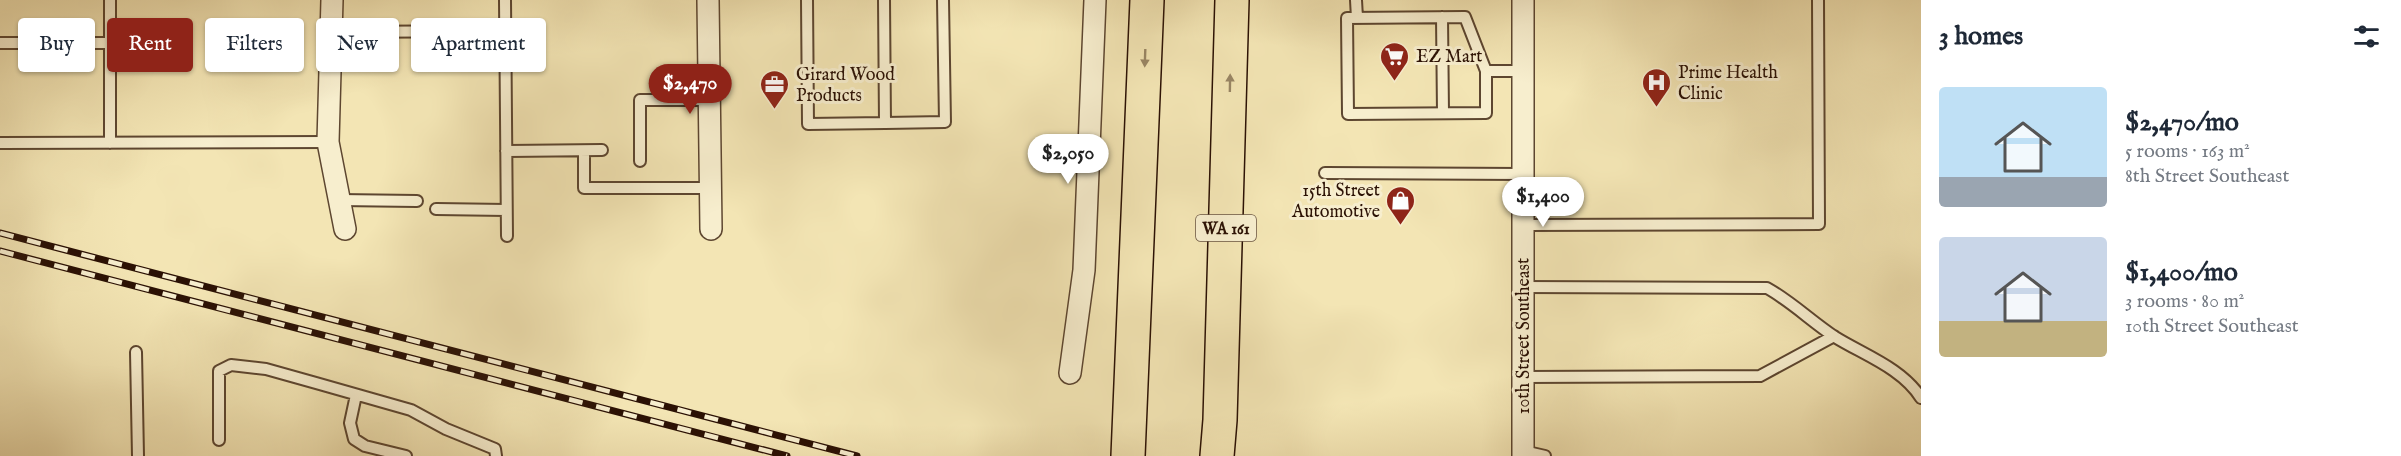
<!DOCTYPE html>
<html lang="en">
<head>
<meta charset="utf-8">
<style>
  body { margin:0; font-family:"IM FELL English",serif; background:#f6f6f7; color:#1f2937; height:100vh; display:flex; flex-direction:column; font-size:22px; white-space:nowrap }
  * { box-sizing:border-box; margin:0 }
  p { font-size:20px; color:#747a83 }
  .icon { flex:none; width:33px; height:33px; fill:none; stroke:currentColor; stroke-width:2; stroke-linecap:round; stroke-linejoin:round }
  .map { position:relative; flex:1; overflow:hidden }
  .drawer { display:flex; flex-direction:column; background:#fff; width:480px }
  .drawer>* { flex:none }
  .top-card { position:absolute; left:18px; top:18px; width:570px; height:54px; display:flex; gap:12px }
  .price { position:absolute; translate:-50% -51px; padding:0 14px; border-radius:21px; background:#fff; color:#222; font-size:20px; line-height:39px; filter:drop-shadow(0 2px 3px #0008) }
  .price::after { content:''; position:absolute; left:50%; top:36px; width:18px; height:14px; margin-left:-9px; background:inherit; clip-path:polygon(0 0,100% 0,50% 100%) }
  .price.on { background:#8f2418; color:#fff }
  ul { padding:0; list-style:none }
  li { display:flex; align-items:center; gap:18px; height:150px; padding:0 18px }
  li span { display:grid; place-items:center; flex:none; width:168px; height:120px; border-radius:6px; color:#555 }
  li>.icon { margin-inline-start:auto }
  span .icon { width:72px; height:72px; fill:#fffc; stroke-width:1 }
  li b { font-size:26px }
  h2 { display:flex; justify-content:space-between; align-items:center; height:72px; padding:0 18px; font-size:26px }
  .pill { padding:0 21px; border-radius:6px; background:#fff; box-shadow:0 2px 4px #0004; font-size:21px; line-height:54px }
  .pill.on { background:#8f2418; color:#fff }
  main { display:flex; flex:1; min-height:0 }
  .map>svg:first-child { display:block }
  .lines { fill:none; stroke-linecap:round; stroke-linejoin:round }
  .service-casing { stroke:#5d4630; stroke-width:14 }
  .minor-casing { stroke:#5d4630; stroke-width:24 }
  .motorway-casing { stroke:#2b1104; stroke-width:36 }
  .service { stroke:#f7eece; stroke-width:10 }
  .minor { stroke:#f7eece; stroke-width:21 }
  .motorway { stroke:#f3e5b4; stroke-width:33 }
  .rail-casing { stroke:#2b1104; stroke-width:7 }
  .rail { stroke:#f7eece; stroke-width:4.5; stroke-dasharray:14; stroke-linecap:butt }
  .oneway { fill:#998665 }
  .labels { text-anchor:middle; stroke-width:6; stroke-linejoin:round; paint-order:stroke }
  .shield { fill:#f7eece; stroke:#685341; stroke-width:1.5 }
  .shield-label { font-size:16px; font-weight:bold; fill:#2b1104 }
  .poi-label { font-size:18px; fill:#2b1104; stroke:#f7eece; text-anchor:start }
  .street-label { font-size:18px; fill:#2b1104; stroke:#f7eece }
</style>
</head>
<body>
<main>
<div class="map">
<svg width="1921" height="456" viewBox="0 0 1921 456">
  <rect width="100%" height="100%" fill="#f3e5b4"/>
  <filter id="stains"><feTurbulence type="fractalNoise" baseFrequency=".00333" numOctaves="4"/><feColorMatrix values="0 0 0 0 .2 0 0 0 0 .09 0 0 0 0 .02 0 0 0 .5 -.17"/></filter>
  <radialGradient id="worn" r=".72"><stop offset=".6" stop-color="#630" stop-opacity="0"/><stop offset="1" stop-color="#630" stop-opacity=".3"/></radialGradient>
  <g class="lines">
    <defs>
      <path id="service" d="M110,0V143
        M505,0L507,236
        M807,0L808,124L885,123
        M884,0L885,123L945,122L943,0
        M1356,0L1357,18
        M1442,17L1443,113
        M331,32L505,31
        M0,43H110
        M1486,71V113L1348,114L1347,18L1465,17L1486,71H1523
        M0,143L328,142
        M506,151L602,150
        M584,151V188H710
        M640,161V100H709
        M1325,173L1523,174
        M339,200L417,201
        M436,209L506,210
        M1523,225L1819,224L1818,0
        M1523,287L1767,288C1792,302 1812,322 1835,337C1864,355 1902,368 1921,398
        M136,352L138,456
        M1523,377L1760,376L1834,336
        M356,395L350,423L354,439L365,446L406,456
        M219,440V371L231,365L266,369L316,383L411,410L446,429L495,449L496,456
        M1523,451L1545,456"/>
      <path id="minor" d="M332,0L328,142L345,229
        M708,0L711,229
        M1070,373L1084,270L1095,0
        M1523,456V0"/>
      <path id="motorway" d="M1128,456L1147,0
        M1217,456L1220,420L1232,0"/>
    </defs>
    <use href="#service" class="service-casing"/>
    <use href="#minor" class="minor-casing"/>
    <use href="#motorway" class="motorway-casing"/>
    <use href="#service" class="service"/>
    <use href="#minor" class="minor"/>
    <use href="#motorway" class="motorway"/>
    <defs>
      <path id="rail" d="M0,233L857,456
        M0,251L787,456"/>
    </defs>
    <use href="#rail" class="rail-casing"/>
    <use href="#rail" class="rail"/>
  </g>
  <defs><path id="oneway-solid" d="M-6-.8H1V-3.2L6.5 0L1 3.2V.8H-6Z" transform="scale(1.5)"/></defs>
  <g class="oneway">
    <use href="#oneway-solid" transform="translate(1145 58) rotate(92)"/>
    <use href="#oneway-solid" transform="translate(1230 83) rotate(-89)"/>
  </g>
  <defs>
    <symbol id="supermarket-pin" viewBox="-11 -11 22 30"><path d="M0 17L-7.5 6A9.5 9.5 0 1 1 7.5 6Z" fill="#8f2418" stroke="#f7eece"/><path d="M-6-5.5h2.5l.6 2H6L4.5 2H-2.5L-4.4-4H-6ZM-1.5 3.2a1.3 1.3 0 1 0 .1 0ZM3 3.2a1.3 1.3 0 1 0 .1 0Z" fill="#fff"/></symbol>
    <symbol id="hospital-pin" viewBox="-11 -11 22 30"><path d="M0 17L-7.5 6A9.5 9.5 0 1 1 7.5 6Z" fill="#8f2418" stroke="#f7eece"/><path d="M-5-5h3v3.5h4V-5h3V5h-3V1.5h-4V5h-3Z" fill="#fff"/></symbol>
    <symbol id="office-pin" viewBox="-11 -11 22 30"><path d="M0 17L-7.5 6A9.5 9.5 0 1 1 7.5 6Z" fill="#8f2418" stroke="#f7eece"/><path d="M-6-3h4V-5.5h4V-3h4V5H-6ZM-1-4.5V-3h2v-1.5ZM-6 0V1H6V0Z" fill="#fff"/></symbol>
    <symbol id="shop-pin" viewBox="-11 -11 22 30"><path d="M0 17L-7.5 6A9.5 9.5 0 1 1 7.5 6Z" fill="#8f2418" stroke="#f7eece"/><path d="M-5-2.5h2.3a2.7 3.5 0 0 1 5.4 0H5L5.5 6h-11ZM-1.5-2.5h3a1.5 2.3 0 0 0-3 0Z" fill="#fff"/></symbol>
  </defs>
  <g fill-rule="evenodd">
    <use href="#supermarket-pin" x="1378" y="40" width="33" height="45"/>
    <use href="#hospital-pin" x="1640" y="66" width="33" height="45"/>
    <use href="#office-pin" x="758" y="68" width="33" height="45"/>
    <use href="#shop-pin" x="1384" y="184" width="33" height="45"/>
  </g>
  <g class="labels">
    <rect class="shield" x="1196" y="215" width="60" height="26" rx="4.5"/>
    <g class="shield-label">
      <text x="1226" y="234">WA 161</text>
    </g>
    <g class="poi-label">
      <text x="1416" y="62">EZ Mart</text>
      <text x="1678" y="78">Prime Health<tspan x="1678" dy="21">Clinic</tspan></text>
      <text x="796" y="80">Girard Wood<tspan x="796" dy="21">Products</tspan></text>
      <text x="1380" y="196" text-anchor="end">15th Street<tspan x="1380" dy="21">Automotive</tspan></text>
    </g>
    <g class="street-label">
      <text transform="translate(1523 336) rotate(-90)" y="6">10th Street Southeast</text>
    </g>
  </g>
  <rect width="100%" height="100%" filter="url(#stains)"/>
  <rect width="100%" height="100%" fill="url(#worn)"/>
</svg>
<b class="price on" style="left:690px;top:115px">$2,470</b>
<b class="price" style="left:1068px;top:185px">$2,050</b>
<b class="price" style="left:1543px;top:228px">$1,400</b>
<div class="top-card">
<a class="pill">Buy</a>
<a class="pill on">Rent</a>
<a class="pill">Filters</a>
<a class="pill">New</a>
<a class="pill">Apartment</a>
</div>
</div>
<section class="drawer">
<h2>3 homes<svg class="icon" aria-label="filters" viewBox="0 0 24 24"><path d="M4 7h16M4 17h16"/><circle cx="9" cy="7" r="2"/><circle cx="15" cy="17" r="2"/></svg></h2>
<ul>
<li><span style="background:linear-gradient(#bfe0f5 75%,#9aa5b1 0)"><svg class="icon" aria-label="home" viewBox="0 0 24 24"><path d="M3 11l9-7 9 7M6 9v11h12V9"/></svg></span><div><b>$2,470/mo</b><p>5 rooms · 163 m²</p><p>8th Street Southeast</p></div></li>
<li><span style="background:linear-gradient(#c9d6e8 70%,#c2b280 0)"><svg class="icon" aria-label="home" viewBox="0 0 24 24"><path d="M3 11l9-7 9 7M6 9v11h12V9"/></svg></span><div><b>$1,400/mo</b><p>3 rooms · 80 m²</p><p>10th Street Southeast</p></div></li>
</ul>
</section>
</main>
</body>
</html>
